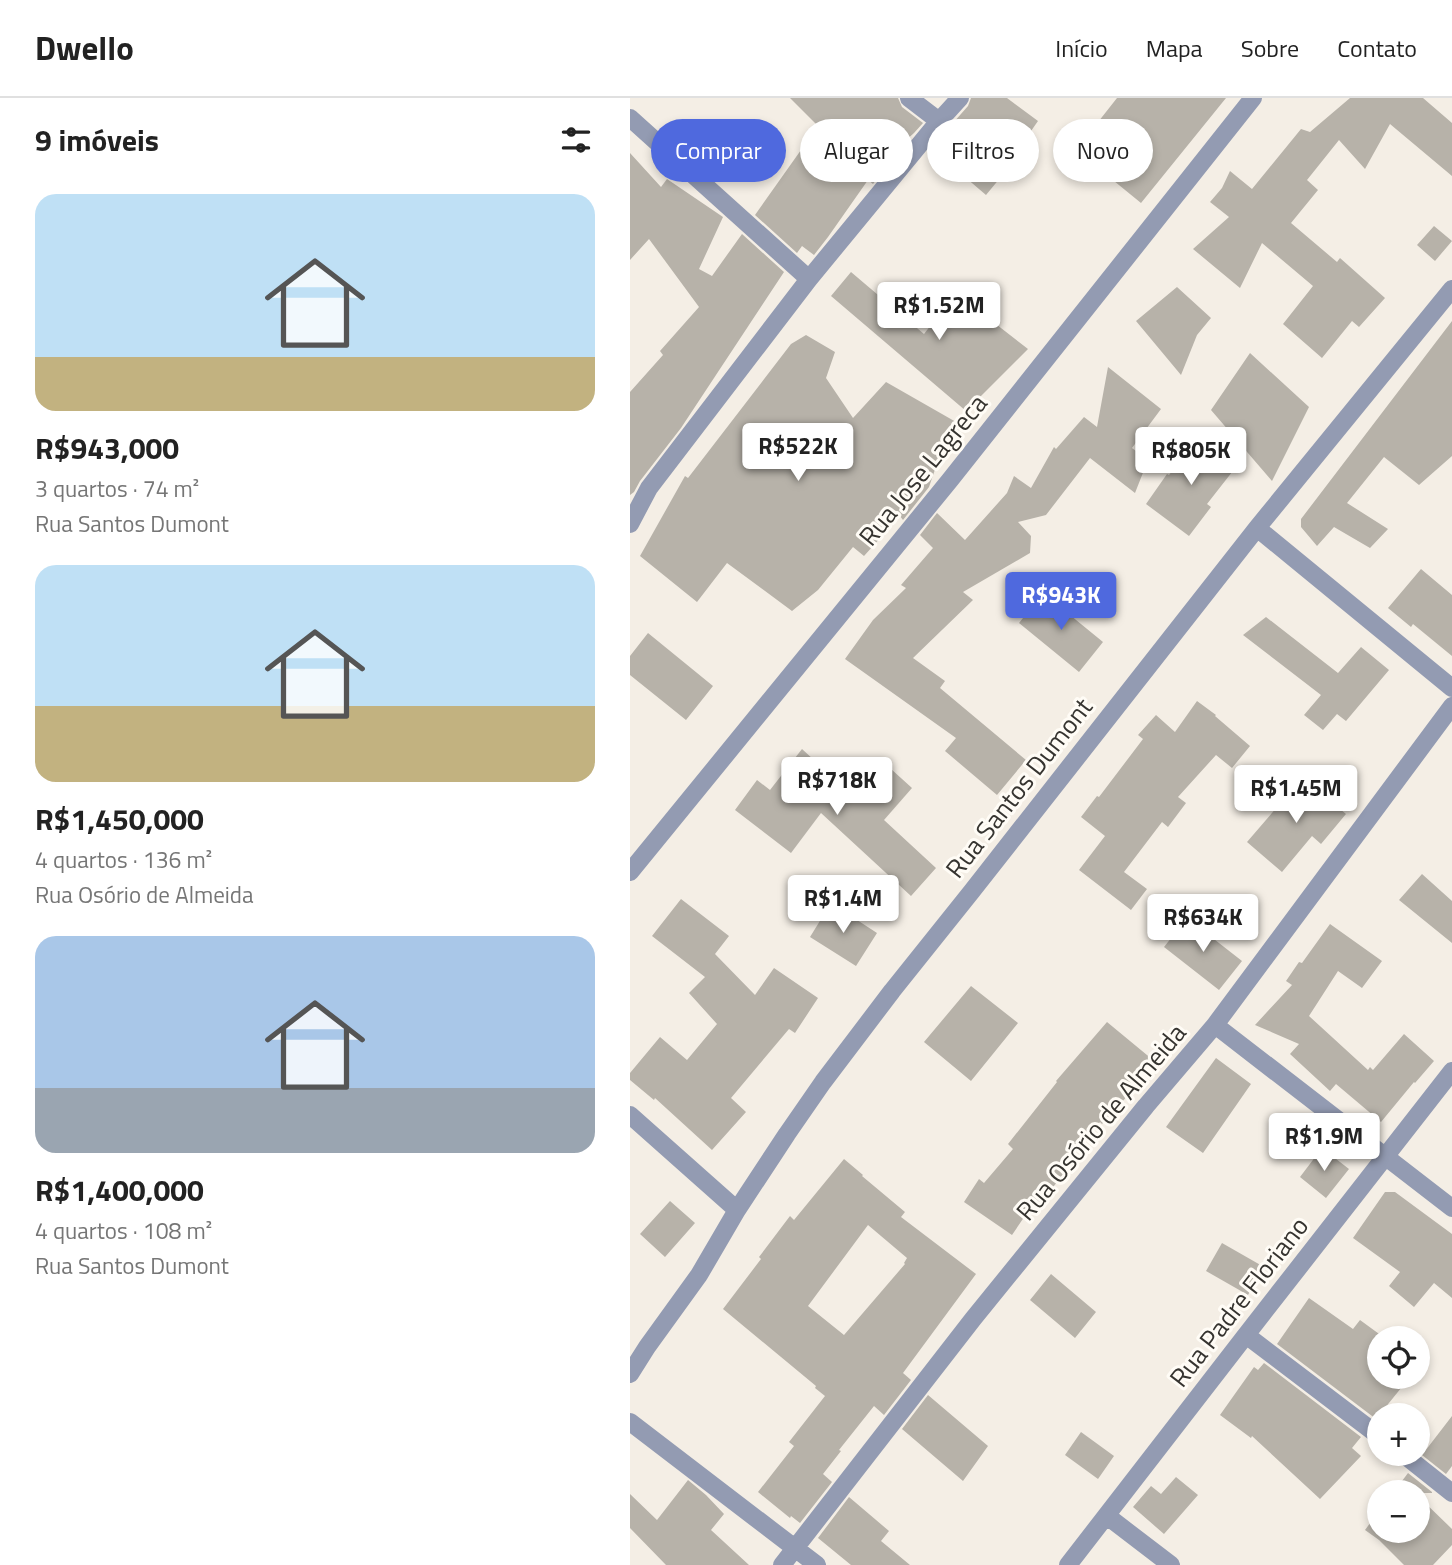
<!DOCTYPE html>
<html lang="pt">
<head>
<meta charset="utf-8">
<style>
  body { margin:0; font-family:"Titillium Web",sans-serif; background:#f6f6f6; color:#222; height:100vh; display:flex; flex-direction:column; font-size:26px; white-space:nowrap }
  * { box-sizing:border-box; margin:0 }
  p { font-size:23px; color:#767676 }
  .icon { flex:none; width:38px; height:38px; fill:none; stroke:currentColor; stroke-width:2; stroke-linecap:round; stroke-linejoin:round }
  .map { position:relative; flex:1; overflow:hidden }
  .drawer { display:flex; flex-direction:column; background:#fff; width:630px }
  .drawer>* { flex:none }
  .hud { position:absolute; left:21px; top:21px; width:665px; height:63px; display:flex; gap:14px }
  .tools { position:absolute; left:737px; top:1228px; display:grid; gap:14px }
  .tools a { display:grid; place-items:center; width:63px; height:63px; border-radius:50%; background:#fff; box-shadow:0 4px 10px #0003; font-size:35px }
  .price { position:absolute; translate:-50% -60px; padding:0 16px; border-radius:7px; background:#fff; color:#222; font-size:23px; line-height:46px; filter:drop-shadow(0 2px 4px #0008) }
  .price::after { content:''; position:absolute; left:50%; top:42px; width:21px; height:16px; margin-left:-10px; background:inherit; clip-path:polygon(0 0,100% 0,50% 100%) }
  .price.active { background:#4f69de; color:#fff }
  ul { padding:0; list-style:none }
  li { display:grid; align-content:center; gap:14px; height:371px; padding:0 35px }
  li span { display:grid; place-items:center; height:217px; border-radius:21px; color:#555 }
  li>.icon { margin-inline-start:auto }
  span .icon { width:126px; height:126px; fill:#fffc; stroke-width:1 }
  li b { font-size:30px }
  h2 { display:flex; justify-content:space-between; align-items:center; height:84px; padding:0 35px; font-size:30px }
  .tag { padding:0 24px; border-radius:32px; background:#fff; box-shadow:0 4px 10px #0003; font-size:24px; line-height:63px }
  .tag.active { background:#4f69de; color:#fff }
  header { display:flex; align-items:center; gap:42px; box-sizing:border-box; height:98px; padding:0 35px; background:#fff; border-bottom:2px solid #e0e0e0 }
  header strong { font-size:33px }
  nav { display:flex; gap:38px; margin-inline-start:auto; font-size:24px }
  main { display:flex; flex:1; min-height:0 }
  .map>svg:first-child { display:block }
  .building { fill:#b7b2a9; fill-rule:evenodd }
  .lines { fill:none; stroke-linecap:round; stroke-linejoin:round }
  .minor { stroke:#939bb2; stroke-width:18 }
  .labels { text-anchor:middle; stroke-width:6; stroke-linejoin:round; paint-order:stroke }
  .street-label { font-size:26px; fill:#363430; stroke:#fffcf6 }
</style>
</head>
<body>
<header>
<strong>Dwello</strong>
<nav><a>Início</a><a>Mapa</a><a>Sobre</a><a>Contato</a></nav>
</header>
<main>
<section class="drawer">
<h2>9 imóveis<svg class="icon" aria-label="filters" viewBox="0 0 24 24"><path d="M4 7h16M4 17h16"/><circle cx="9" cy="7" r="2"/><circle cx="15" cy="17" r="2"/></svg></h2>
<ul>
<li><span style="background:linear-gradient(#bfe0f5 75%,#c2b280 0)"><svg class="icon" aria-label="home" viewBox="0 0 24 24"><path d="M3 11l9-7 9 7M6 9v11h12V9"/></svg></span><div><b>R$943,000</b><p>3 quartos · 74 m²</p><p>Rua Santos Dumont</p></div></li>
<li><span style="background:linear-gradient(#bfe0f5 65%,#c2b280 0)"><svg class="icon" aria-label="home" viewBox="0 0 24 24"><path d="M3 11l9-7 9 7M6 9v11h12V9"/></svg></span><div><b>R$1,450,000</b><p>4 quartos · 136 m²</p><p>Rua Osório de Almeida</p></div></li>
<li><span style="background:linear-gradient(#a9c7e8 70%,#9aa5b1 0)"><svg class="icon" aria-label="home" viewBox="0 0 24 24"><path d="M3 11l9-7 9 7M6 9v11h12V9"/></svg></span><div><b>R$1,400,000</b><p>4 quartos · 108 m²</p><p>Rua Santos Dumont</p></div></li>
</ul>
</section>
<div class="map">
<svg width="822" height="1467" viewBox="0 0 822 1467">
  <rect width="100%" height="100%" fill="#f4eee5"/>
  <path class="building" d="M160,0H268L272,9L293,25L284,35L264,53L260,64L243,86L238,82L198,139L184,157L172,148L167,155L125,117L188,28Z
    M341,0H377L408,23L378,66L380,68L356,97L301,50L338,8Z
    M487,0H596L511,105L446,52Z
    M720,0H793L822,25V78L760,26L735,71L709,42L677,82L688,92L661,125L707,164L710,160L755,200L729,229L722,223L692,260L653,226L683,188L632,145L610,190L563,151L599,119L580,104L592,90L600,73L622,91L671,31L680,34Z
    M0,55L31,89L37,81L93,119L69,171L82,178L112,136L154,174L51,330L10,383L4,394L0,397V294L33,257L30,253L69,209L19,141L0,162Z
    M804,128L822,143L805,163L787,147Z
    M221,174L294,236L326,195L398,251L336,313L201,198Z
    M547,189L581,220L567,237L551,277L506,223Z
    M822,223V358L789,387L754,359L717,405L758,431L740,450L704,429L687,448L671,429V421Z
    M176,237L205,254L196,280L223,320L256,284L333,328L312,351L299,389L273,422L270,418L234,458L223,449L188,492L162,513L97,465L67,504L10,458L55,378L58,380L161,246Z
    M620,255L679,309L642,383L581,312Z
    M478,269L531,311L502,350L518,362L505,395L460,360L416,417L388,424L401,438L400,455L333,494L343,502L283,560L315,583L310,590L396,662L367,697L315,653L326,640L215,561L243,522L276,490L271,487L303,450L290,437L307,415L335,442L377,395L384,378L401,390L424,349L426,351L454,319L467,329Z
    M568,340L606,369L577,406L581,409L559,438L516,406L537,376L539,377Z
    M791,471L822,497V558L783,526L781,529L758,510Z
    M413,495L473,544L449,574L389,525Z
    M636,519L708,575L731,549L759,572L716,623L707,616L693,632L674,617L691,597L613,537Z
    M18,535L83,588L56,622L0,577V558Z
    M567,603L586,617L585,618L620,648L602,670L586,657L548,699L556,705L538,729L532,724L494,774L517,791L501,812L449,772L475,738L451,719L467,698L469,699L513,641L508,637L526,617L545,634Z
    M172,651L231,705L261,671L282,690L254,722L306,770L281,798L191,715L161,755L105,712L127,682L140,692Z
    M672,680L716,716L691,746L682,738L652,774L617,744Z
    M792,776L822,803V845L769,802Z
    M51,801L99,838L85,856L125,897L144,870L188,900L165,935L159,931L101,1000L116,1014L82,1052L25,1000L24,1002L0,982V975L30,939L57,962L87,926L59,895L75,879L22,838Z
    M201,805L247,835L226,868L180,839Z
    M557,820L612,863L589,892L534,849Z
    M700,826L752,863L732,890L708,873L679,918L738,972L740,969L743,972L774,936L804,963L785,985L784,984L751,1024L706,986L700,993L660,956L669,946L625,927L662,887L656,883L669,864L672,865Z
    M341,888L388,925L341,983L294,944Z
    M477,924L523,962L499,991L501,994L472,1026L470,1024L435,1068L438,1071L404,1112L401,1109L382,1137L334,1104L349,1081L354,1085L383,1051L378,1046L427,984L426,983Z
    M586,960L621,986L573,1055L536,1029Z
    M692,1050L719,1071L696,1100L670,1079Z
    M214,1061L233,1077L232,1078L275,1114L271,1119L346,1176L273,1275L281,1282L254,1317L244,1308L209,1352L211,1353L193,1376L202,1384L170,1425L161,1418L160,1420L128,1394L164,1348L159,1344L195,1298L185,1290L186,1288L93,1211L131,1161L129,1159L160,1118L164,1122ZM238,1127L277,1160L274,1165L275,1166L214,1237L178,1208Z
    M755,1094H765L822,1136V1200L804,1185L784,1209L759,1188L770,1174L723,1140Z
    M40,1103L65,1125L35,1159L10,1136Z
    M592,1145L634,1169L618,1197L576,1173Z
    M421,1176L466,1214L445,1240L400,1202Z
    M679,1200L723,1231L730,1222L756,1241H749V1279H780L746,1321L647,1246Z
    M634,1265L731,1339L722,1350L731,1358L690,1401L622,1338L621,1340L590,1317L624,1269L628,1272Z
    M298,1297L358,1348L333,1383L272,1331Z
    M822,1318V1368L816,1376L792,1357Z
    M451,1334L484,1358L468,1381L435,1357Z
    M778,1375L802,1394V1395H763Z
    M546,1379L568,1397L534,1436L503,1409L521,1388L531,1396Z
    M58,1382L76,1397L94,1416L81,1432L119,1467H36L0,1430V1396L27,1422Z
    M788,1398L822,1431V1447L803,1467H774L749,1442L735,1432L749,1413V1433H788Z
    M219,1399L259,1433L251,1443L280,1467H221L188,1440Z"/>
  <g class="lines">
    <path class="minor" d="M279,0L309,23
      M0,20L179,181
      M0,426L19,390L179,181L309,23L330,0
      M627,430L822,590
      M0,774L320,382L623,0
      M585,927L822,1110
      M0,1017L107,1112
      M616,1237L749,1338
      M0,1276L17,1249L69,1177L107,1112L157,1036L193,984L262,893L342,793L627,430L822,191
      M0,1324L187,1467
      M773,1356L822,1395
      M477,1418L541,1467
      M152,1467L343,1221L516,1008L585,927L822,608
      M438,1467L616,1237L822,973"/>
  </g>
  <g class="labels">
    <g class="street-label">
      <text transform="translate(293 372) rotate(-51)" y="9">Rua Jose Lagreca</text>
      <text transform="translate(389 690) rotate(-52)" y="9">Rua Santos Dumont</text>
      <text transform="translate(471 1024) rotate(-50)" y="9">Rua Osório de Almeida</text>
      <text transform="translate(609 1204) rotate(-52)" y="9">Rua Padre Floriano</text>
    </g>
  </g>
</svg>
<div class="tools">
<a><svg class="icon" aria-label="locate" viewBox="0 0 24 24"><circle cx="12" cy="12" r="6"/><path d="M12 2v4M12 18v4M2 12h4M18 12h4"/></svg></a>
<a>+</a>
<a>−</a>
</div>
<b class="price" style="left:309px;top:244px">R$1.52M</b>
<b class="price" style="left:168px;top:385px">R$522K</b>
<b class="price" style="left:561px;top:389px">R$805K</b>
<b class="price active" style="left:431px;top:534px">R$943K</b>
<b class="price" style="left:207px;top:719px">R$718K</b>
<b class="price" style="left:666px;top:727px">R$1.45M</b>
<b class="price" style="left:213px;top:837px">R$1.4M</b>
<b class="price" style="left:573px;top:856px">R$634K</b>
<b class="price" style="left:694px;top:1075px">R$1.9M</b>
<div class="hud">
<a class="tag active">Comprar</a>
<a class="tag">Alugar</a>
<a class="tag">Filtros</a>
<a class="tag">Novo</a>
</div>
</div>
</main>
</body>
</html>
